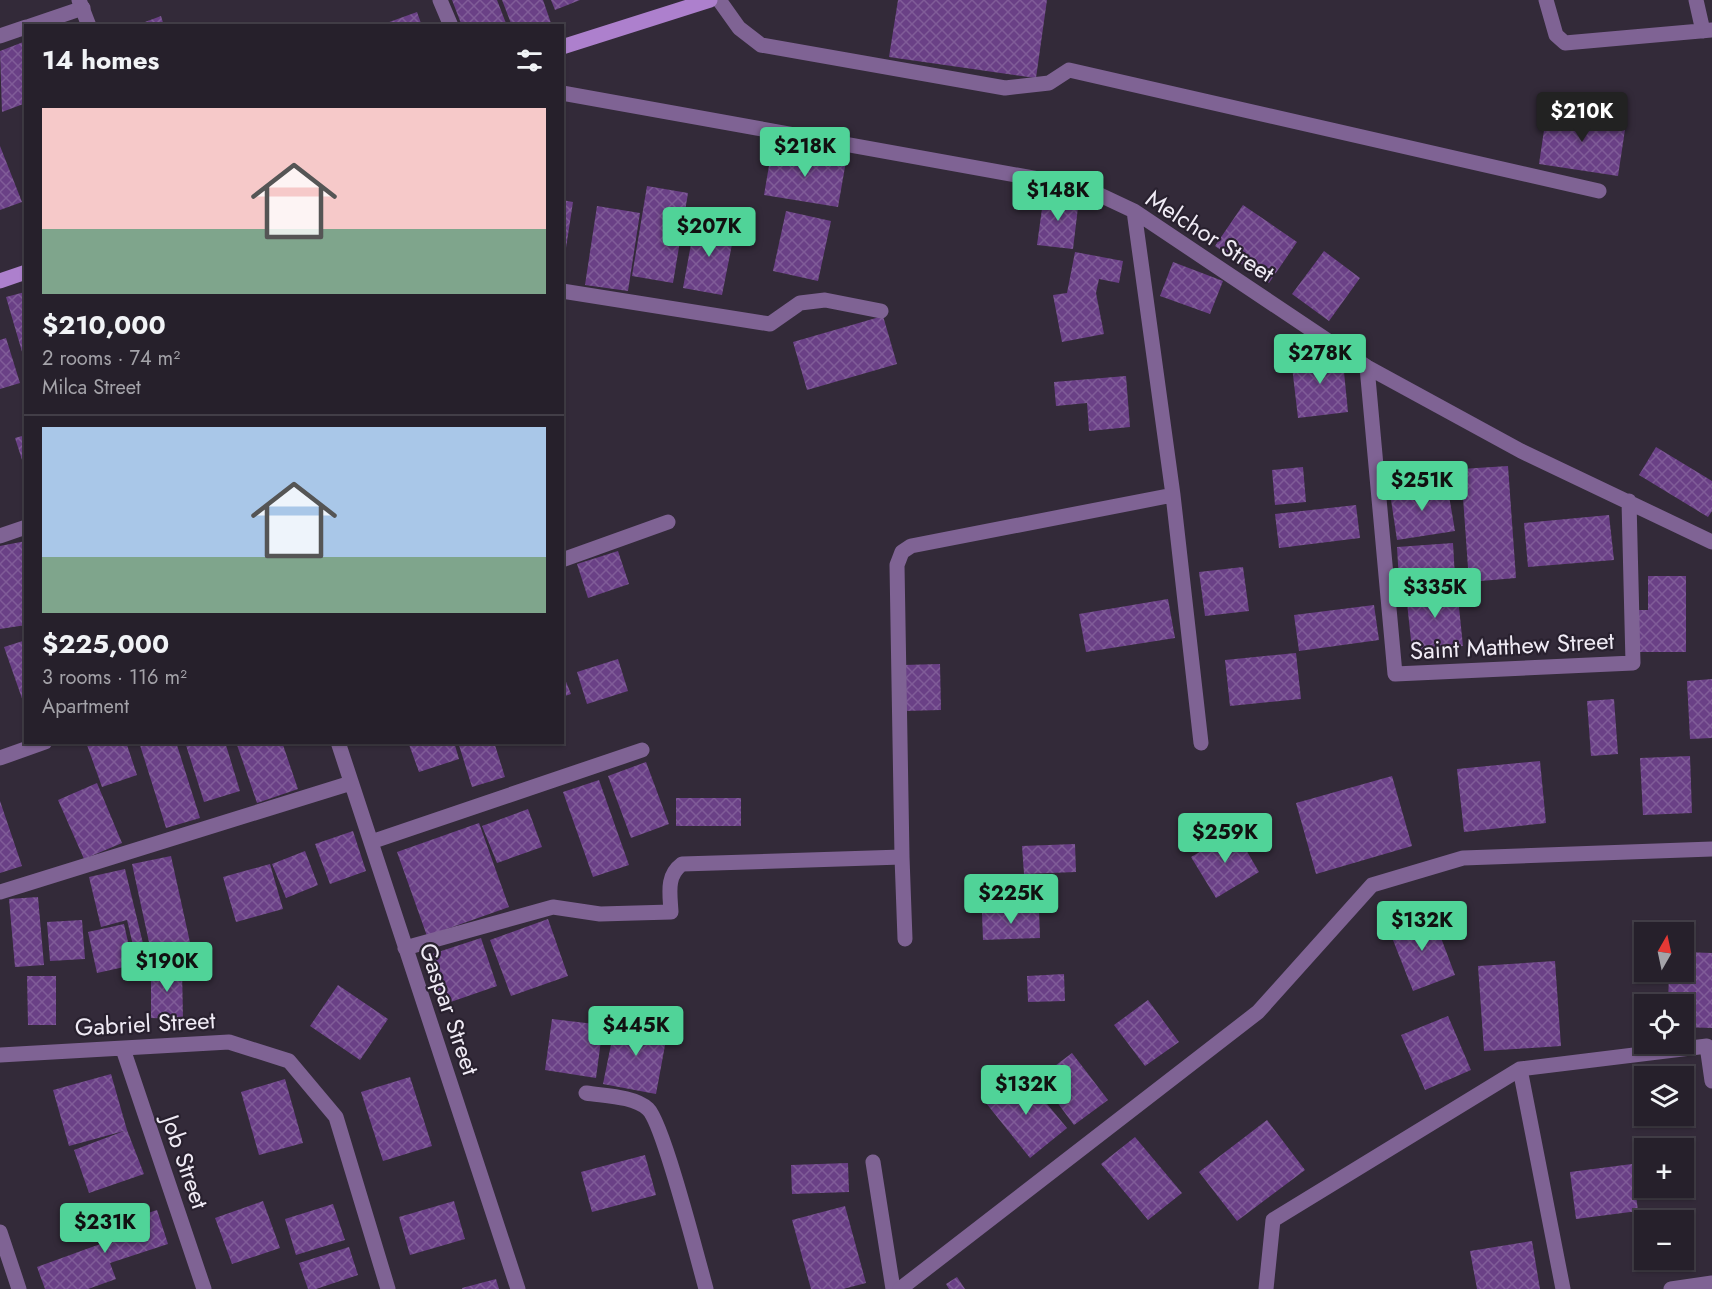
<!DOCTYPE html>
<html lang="en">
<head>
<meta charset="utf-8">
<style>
  body { margin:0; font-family:Jost,sans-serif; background:#2e2833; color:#f1f3f6; height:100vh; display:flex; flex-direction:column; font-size:22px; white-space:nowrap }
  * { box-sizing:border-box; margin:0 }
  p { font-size:20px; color:#a4a3a9 }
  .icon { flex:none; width:33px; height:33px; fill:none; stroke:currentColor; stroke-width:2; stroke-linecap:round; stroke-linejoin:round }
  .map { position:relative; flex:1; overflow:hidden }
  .drawer { position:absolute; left:24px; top:24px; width:540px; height:720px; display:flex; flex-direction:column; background:#26202b; border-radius:0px; box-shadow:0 2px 4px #0004,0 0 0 2px #423e47 }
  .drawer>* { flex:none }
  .needle { width:39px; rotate:9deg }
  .tools { position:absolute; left:1634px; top:922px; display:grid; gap:12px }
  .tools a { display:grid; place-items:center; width:60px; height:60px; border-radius:0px; background:#26202b; box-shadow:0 2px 4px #0004,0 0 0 2px #423e47; font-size:30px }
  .price { position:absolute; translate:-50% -51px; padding:0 14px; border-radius:6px; background:#50d398; color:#111; font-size:20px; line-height:39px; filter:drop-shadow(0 2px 3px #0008) }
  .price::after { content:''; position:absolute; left:50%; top:36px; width:18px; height:14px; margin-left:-9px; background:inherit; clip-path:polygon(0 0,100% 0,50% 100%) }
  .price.selected { background:#222; color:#fff }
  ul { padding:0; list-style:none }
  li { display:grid; align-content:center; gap:12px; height:318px; padding:0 18px }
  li+li { border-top:2px solid #423e47 }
  li span { display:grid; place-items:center; height:186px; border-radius:0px; color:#555 }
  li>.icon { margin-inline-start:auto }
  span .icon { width:108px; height:108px; fill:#fffc; stroke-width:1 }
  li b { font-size:26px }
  h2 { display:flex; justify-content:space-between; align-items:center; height:72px; padding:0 18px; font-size:26px }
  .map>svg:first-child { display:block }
  .building { fill:url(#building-cross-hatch) }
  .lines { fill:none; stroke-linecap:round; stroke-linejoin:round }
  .service { stroke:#7f6394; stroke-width:15 }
  .minor { stroke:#7f6394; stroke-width:15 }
  .tertiary { stroke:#7f6394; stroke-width:15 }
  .secondary { stroke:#ad80cd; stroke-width:15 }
  .labels { text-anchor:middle; stroke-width:4.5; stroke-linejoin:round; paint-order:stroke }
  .street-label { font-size:24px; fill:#f0ebf5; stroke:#29212f }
</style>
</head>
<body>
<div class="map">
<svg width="1712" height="1289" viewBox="0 0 1712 1289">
  <defs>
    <pattern id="building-cross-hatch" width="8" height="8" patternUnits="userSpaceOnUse" patternTransform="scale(1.5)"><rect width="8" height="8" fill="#6a4086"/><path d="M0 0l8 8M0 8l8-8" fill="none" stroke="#805c98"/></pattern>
  </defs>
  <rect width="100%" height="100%" fill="#332a39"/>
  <path class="building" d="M452,0H497L507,26H462Z
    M502,0H543L552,26H512Z
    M551,0H580L555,10Z
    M898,0H1047L1036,78L889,57Z
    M417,12L422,26H381V25Z
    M161,16L164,26H137V25Z
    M26,41V103L2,112L0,51Z
    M1547,110L1626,123L1618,176L1539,164Z
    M0,146L22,202L0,210Z
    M772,148L846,161L838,207L764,195Z
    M647,186L688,193L673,283L632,276Z
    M1044,194L1079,199L1073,249L1037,245Z
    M562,200L573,202L564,261H562Z
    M1243,205L1297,242L1269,283L1215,246Z
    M597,206L640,213L628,291L585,285Z
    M786,211L831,221L818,281L773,271Z
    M695,222L735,229L722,295L683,288Z
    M1324,251L1360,278L1329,321L1292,294Z
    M1075,252L1123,261L1119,283L1099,279L1096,293L1104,334L1062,342L1053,295L1067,293Z
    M1173,262L1223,281L1210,314L1160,296Z
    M25,292L26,295L25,362L6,297Z
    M883,316L897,364L807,390L793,342Z
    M6,338L20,383L0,389V340Z
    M1342,352L1348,412L1298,418L1291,358Z
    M1126,376L1130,427L1089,431L1087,403L1056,406L1054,382Z
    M26,435V469H25L15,438Z
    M1656,447L1712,481V511L1708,517L1639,475Z
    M1508,466L1516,578L1469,582L1461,469Z
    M1303,467L1306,502L1275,505L1272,470Z
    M1447,484L1455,531L1397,540L1390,493Z
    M1356,505L1360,538L1279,548L1275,514Z
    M1609,515L1614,560L1528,567L1524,523Z
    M26,541V625L0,629V546Z
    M1453,543L1455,577L1399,581L1397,547Z
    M618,551L629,584L588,598L577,564Z
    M1243,567L1249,611L1205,616L1199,572Z
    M1648,576H1686V652H1634V610H1648Z
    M1457,588L1463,646L1412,650L1406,593Z
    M1168,599L1175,638L1086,652L1079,614Z
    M1374,605L1379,640L1299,651L1294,615Z
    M26,640V707H25L4,647Z
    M1296,653L1301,699L1230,706L1225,660Z
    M618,659L628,691L587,704L577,672Z
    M940,664L941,710L903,711V665Z
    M562,672L571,694L562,697Z
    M1712,679V738L1690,739L1687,681Z
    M1614,699L1618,754L1591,756L1587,701Z
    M93,742H126L137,775L102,787L87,745Z
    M139,742H176L200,818L166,828Z
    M185,742H225L240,791L204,802Z
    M236,742H282L298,789L257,803Z
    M408,742H454L459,759L419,772Z
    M458,742H494L505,777L472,787Z
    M1690,756L1692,813L1643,815L1640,758Z
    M1540,761L1546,823L1464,832L1457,769Z
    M646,762L669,824L631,838L608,776Z
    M1392,776L1412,846L1316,874L1296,803Z
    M599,780L629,865L593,877L563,792Z
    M97,783L122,843L84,859L58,800Z
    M676,798H741V826H676Z
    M0,801L22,866L0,873Z
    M528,809L542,847L497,863L482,826Z
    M479,823L509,907L427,936L397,852Z
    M353,831L366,871L330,884L315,844Z
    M1235,831L1259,872L1216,898L1191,857Z
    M1075,844L1076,872L1024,874L1022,846Z
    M305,851L318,885L286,898L272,864Z
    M171,856L191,947L152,956L132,864Z
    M270,864L283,909L236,922L223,877Z
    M125,869L147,960L137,962L127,920L101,927L89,877Z
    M38,897L44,965L15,967L9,899Z
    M1039,910L1040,938L983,940L982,913Z
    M1432,914L1455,975L1413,991L1389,930Z
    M548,919L568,976L511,996L490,940Z
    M82,920L85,959L50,961L47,922Z
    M124,924L133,965L97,973L88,932Z
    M481,938L497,986L442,1005L426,956Z
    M1683,952L1712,953V1028L1683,1027V1005H1668L1669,972H1683Z
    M1555,961L1561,1046L1484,1051L1478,966Z
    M151,967H182L183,1019L151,1018Z
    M1064,974L1065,1001L1028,1002L1027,976Z
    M27,976H56V1025H28Z
    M338,985L388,1019L360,1060L310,1026Z
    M1148,1000L1179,1042L1145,1066L1114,1025Z
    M1448,1016L1471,1070L1425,1090L1401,1035Z
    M552,1019L603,1025L596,1078L545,1070Z
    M616,1020L668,1029L656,1094L603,1084Z
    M1072,1053L1108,1100L1074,1125L1039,1078Z
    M111,1074L127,1130L144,1174L89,1193L74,1150L124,1131L69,1146L53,1090Z
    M1022,1074L1067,1128L1030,1158L986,1103Z
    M410,1077L432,1146L383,1161L361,1092Z
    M285,1079L303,1143L259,1155L241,1092Z
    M1267,1120L1305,1170L1237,1221L1199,1172Z
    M1135,1137L1182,1193L1148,1220L1101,1164Z
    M645,1155L656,1195L592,1212L581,1172Z
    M848,1163L849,1192L792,1194L791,1165Z
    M1632,1164L1638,1211L1576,1219L1570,1172Z
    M263,1201L280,1248L232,1264L215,1218Z
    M454,1201L465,1239L410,1255L399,1217Z
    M333,1204L345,1240L296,1255L285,1219Z
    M845,1206L866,1283L843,1289H811L792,1220Z
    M157,1210L168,1244L110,1263L116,1279L88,1289H45L37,1267L103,1243L108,1254L100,1229Z
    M1532,1241L1540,1289H1477L1470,1251Z
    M349,1247L358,1275L316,1289H308L299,1263Z
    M957,1277L965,1289H949L946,1284Z
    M496,1279L499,1289H462V1288Z"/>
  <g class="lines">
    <path class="service" d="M719,0L739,28L761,45L1005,88L1049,83L1069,70L1599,191
      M873,1162L893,1289"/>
    <path class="minor" d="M440,0L451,26
      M1546,0L1556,35L1565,43L1712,30
      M1696,0L1703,31
      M30,26L83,8
      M0,36L26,27
      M562,93L1083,187L1134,211L1367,367L1521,451L1712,542
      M1134,211L1173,495L1201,743
      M562,291L770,324L800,303L825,300L881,311
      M1367,367L1395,674L1633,663L1629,501
      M0,536L26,527
      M562,560L668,522
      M338,742L518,1289
      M0,758L45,742
      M371,842L642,750
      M902,857L905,939
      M0,892L351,783
      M405,948L553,907L600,914L671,912C670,893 666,876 682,864L902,857L897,565L902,552L911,546L1173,495
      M123,1049L204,1289
      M0,1055L229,1042L289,1061L336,1117L388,1289
      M1520,1069L1563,1289
      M586,1093C604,1096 634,1096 648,1109C663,1123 698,1260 706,1289
      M0,1232L19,1289
      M900,1289L1258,1012L1372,885L1463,858L1712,849
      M1266,1289L1273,1220L1520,1069L1707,1046L1712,1081
      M1671,1289L1712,1283"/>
    <path class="tertiary" d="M79,0L89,26"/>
    <path class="secondary" d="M562,47L710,0
      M0,281L26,272"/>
  </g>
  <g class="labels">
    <g class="street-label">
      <text transform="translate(1210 236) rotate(33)" y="8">Melchor Street</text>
      <text transform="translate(1512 646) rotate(-3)" y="8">Saint Matthew Street</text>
      <text transform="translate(449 1009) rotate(71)" y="8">Gaspar Street</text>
      <text transform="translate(145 1024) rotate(-3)" y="8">Gabriel Street</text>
      <text transform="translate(185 1162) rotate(71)" y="8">Job Street</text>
    </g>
  </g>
</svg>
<div class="tools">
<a><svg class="needle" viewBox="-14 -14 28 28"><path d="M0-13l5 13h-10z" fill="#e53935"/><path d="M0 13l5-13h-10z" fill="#a4a3a9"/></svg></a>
<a><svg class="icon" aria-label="locate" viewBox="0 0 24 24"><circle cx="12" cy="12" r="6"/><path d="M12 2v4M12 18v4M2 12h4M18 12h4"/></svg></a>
<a><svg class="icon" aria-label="layers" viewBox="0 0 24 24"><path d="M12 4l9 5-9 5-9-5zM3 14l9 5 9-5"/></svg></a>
<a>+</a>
<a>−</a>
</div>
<b class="price selected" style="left:1582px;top:143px">$210K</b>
<b class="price" style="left:805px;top:178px">$218K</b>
<b class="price" style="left:1058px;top:222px">$148K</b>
<b class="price" style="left:709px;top:258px">$207K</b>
<b class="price" style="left:1320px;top:385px">$278K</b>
<b class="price" style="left:1422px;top:512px">$251K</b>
<b class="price" style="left:1435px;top:619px">$335K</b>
<b class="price" style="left:1225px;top:864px">$259K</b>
<b class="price" style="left:1011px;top:925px">$225K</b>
<b class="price" style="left:1422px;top:952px">$132K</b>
<b class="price" style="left:167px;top:993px">$190K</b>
<b class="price" style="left:636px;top:1057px">$445K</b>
<b class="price" style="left:1026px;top:1116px">$132K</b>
<b class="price" style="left:105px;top:1254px">$231K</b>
<section class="drawer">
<h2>14 homes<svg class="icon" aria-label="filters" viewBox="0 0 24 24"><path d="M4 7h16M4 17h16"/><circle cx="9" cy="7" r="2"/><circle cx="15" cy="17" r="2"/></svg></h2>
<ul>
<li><span style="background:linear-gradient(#f6c9c9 65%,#7fa58c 0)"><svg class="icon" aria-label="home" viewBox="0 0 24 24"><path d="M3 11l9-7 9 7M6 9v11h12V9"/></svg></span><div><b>$210,000</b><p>2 rooms · 74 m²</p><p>Milca Street</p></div></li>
<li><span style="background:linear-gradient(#a9c7e8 70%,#7fa58c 0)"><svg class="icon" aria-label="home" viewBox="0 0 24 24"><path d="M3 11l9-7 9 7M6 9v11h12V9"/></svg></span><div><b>$225,000</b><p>3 rooms · 116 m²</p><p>Apartment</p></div></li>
</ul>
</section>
</div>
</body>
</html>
